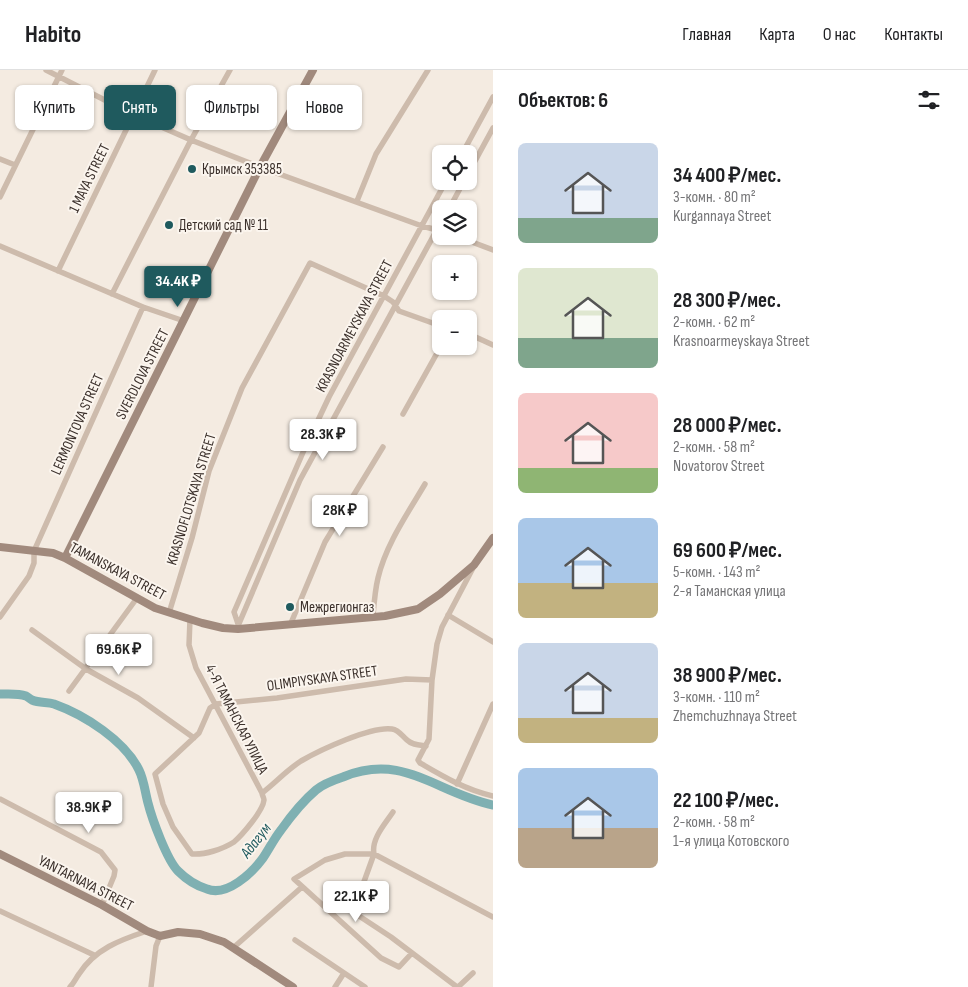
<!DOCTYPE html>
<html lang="ru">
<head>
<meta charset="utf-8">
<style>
  body { margin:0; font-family:"Sofia Sans Condensed",sans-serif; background:#f2f2f2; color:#202124; height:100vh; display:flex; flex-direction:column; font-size:19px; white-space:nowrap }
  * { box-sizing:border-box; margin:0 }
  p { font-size:16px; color:#757577 }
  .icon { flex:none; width:28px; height:28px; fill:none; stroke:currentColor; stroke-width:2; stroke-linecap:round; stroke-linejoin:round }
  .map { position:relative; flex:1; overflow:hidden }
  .drawer { display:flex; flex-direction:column; background:#fff; width:475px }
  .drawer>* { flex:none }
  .guide { position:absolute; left:15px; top:15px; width:402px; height:45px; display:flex; gap:10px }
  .fabs { position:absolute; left:432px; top:75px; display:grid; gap:10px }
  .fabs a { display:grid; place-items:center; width:45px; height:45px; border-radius:8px; background:#fff; box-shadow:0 1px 4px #0004; font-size:25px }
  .price { position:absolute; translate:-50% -42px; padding:0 11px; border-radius:5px; background:#fff; color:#222; font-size:16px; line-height:32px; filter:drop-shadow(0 1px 2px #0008) }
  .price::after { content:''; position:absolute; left:50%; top:30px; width:15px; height:11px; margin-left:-8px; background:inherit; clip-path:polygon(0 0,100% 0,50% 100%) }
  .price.selected { background:#1f5a5e; color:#fff }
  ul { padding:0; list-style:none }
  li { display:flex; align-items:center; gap:15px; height:125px; padding:0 25px }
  li span { display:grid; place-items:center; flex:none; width:140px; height:100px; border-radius:8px; color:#555 }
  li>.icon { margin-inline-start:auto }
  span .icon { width:60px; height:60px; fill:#fffc; stroke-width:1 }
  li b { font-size:21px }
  h2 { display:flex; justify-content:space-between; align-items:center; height:60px; padding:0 25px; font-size:21px }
  .tag { padding:0 18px; border-radius:8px; background:#fff; box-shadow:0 1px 4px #0004; font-size:18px; line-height:45px }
  .tag.selected { background:#1f5a5e; color:#fff }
  header { display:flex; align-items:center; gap:30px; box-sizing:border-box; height:70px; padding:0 25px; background:#fff; border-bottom:1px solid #e0e0e0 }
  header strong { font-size:24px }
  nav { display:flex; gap:28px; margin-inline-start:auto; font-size:18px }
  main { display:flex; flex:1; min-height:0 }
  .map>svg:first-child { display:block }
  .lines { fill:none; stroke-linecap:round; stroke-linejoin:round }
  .river { stroke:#7fb0b2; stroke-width:9 }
  .street { stroke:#cdbbac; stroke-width:5.5 }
  .secondary { stroke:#a18a7d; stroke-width:8 }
  .poi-dot { fill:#1f5a5e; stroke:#fbf5ee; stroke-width:2 }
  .labels { text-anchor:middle; stroke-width:4; stroke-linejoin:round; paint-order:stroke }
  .poi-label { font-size:15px; fill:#3b302b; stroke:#fbf5ee; text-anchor:start }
  .street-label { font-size:15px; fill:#3b302b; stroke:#fbf5ee }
  .water-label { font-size:16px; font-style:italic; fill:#1f5a5e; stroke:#fbf5ee }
</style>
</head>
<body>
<header>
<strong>Habito</strong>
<nav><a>Главная</a><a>Карта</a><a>О нас</a><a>Контакты</a></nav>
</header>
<main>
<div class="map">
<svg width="493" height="917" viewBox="0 0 493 917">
  <rect width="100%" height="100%" fill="#f4ebe1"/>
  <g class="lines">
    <path class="river" d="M0,624C8,624 18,623 26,626C28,627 30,629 32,630C39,633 47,632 54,634C85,645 125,671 139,700C144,710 145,722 148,733C152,749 167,790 178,801C186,809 197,816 207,819C227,827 252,803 263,788C269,779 274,769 281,760C291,746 303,731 316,720C323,714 334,710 343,707C404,682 436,723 493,735"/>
    <path class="street" d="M46,0L134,45L191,70L260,97L422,156L441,161
      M462,84L493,27
      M0,89L15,95
      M469,102L493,58
      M0,127L62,0
      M357,131L376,84L428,0
      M449,139L464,111
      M456,166L493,180
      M0,176L143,237L184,251
      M58,201L155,0
      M112,224L191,70L230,0
      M469,264L493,275
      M403,344L441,276
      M473,498L442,557L437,574L432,610L429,669L418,690L420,693C444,707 466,720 493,726
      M169,543L192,468L209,401L242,318L310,193L384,226L393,232L399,241L441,256
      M448,545L493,572
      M373,546C374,534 375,520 378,508C386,474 408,443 425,414
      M0,547L29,506L34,493V481L143,237
      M190,549L189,575L196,598L262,723C275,713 287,700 301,691C320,680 371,656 392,659C399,660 402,666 407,670C412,675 419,675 426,676
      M291,553L325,472L383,377
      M238,554L234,542L304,380L329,327L446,111
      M238,556L300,410L441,152
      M32,560L86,599L138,628L194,668
      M69,621L137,528
      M457,714L493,634
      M262,723C262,725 264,728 264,730C263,741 242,765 234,772C223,779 205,785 192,784L173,757L163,734L155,704L199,663L210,638L216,634L277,628L406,609L432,610
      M0,729L101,782L115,800L114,806L102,835
      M393,742C385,754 371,769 374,784L353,842L391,867L457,917
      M0,841L94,885
      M295,870L365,917
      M233,878L302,817
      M412,883L399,897L381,888L294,809L325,790L345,784H374L493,847
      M70,917C74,913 76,908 79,904C95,879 120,870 147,861
      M151,917L156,876L160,866
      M335,917L344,903
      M458,917L473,903"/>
    <path class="secondary" d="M0,477L53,483L65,488L155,538L202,553L223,558L238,559L385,546L418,539L440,524L474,495L493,468
      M65,488L260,97L313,0
      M0,784L102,835L147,861L160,866L178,862L200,864L224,872L293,917"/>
  </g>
  <g class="poi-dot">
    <circle cx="192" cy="99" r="5"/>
    <circle cx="169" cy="155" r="5"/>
    <circle cx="290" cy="537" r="5"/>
  </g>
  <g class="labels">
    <g class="poi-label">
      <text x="202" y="104">Крымск 353385</text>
      <text x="179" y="160">Детский сад № 11</text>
      <text x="300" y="542">Межрегионгаз</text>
    </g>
    <g class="street-label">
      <text transform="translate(89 108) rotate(-64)" y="5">1 MAYA STREET</text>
      <text transform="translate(354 256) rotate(-62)" y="5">KRASNOARMEYSKAYA STREET</text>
      <text transform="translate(142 304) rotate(-63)" y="5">SVERDLOVA STREET</text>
      <text transform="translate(77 354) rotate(-66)" y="5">LERMONTOVA STREET</text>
      <text transform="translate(191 429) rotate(-73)" y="5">KRASNOFLOTSKAYA STREET</text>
      <text transform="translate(118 501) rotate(28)" y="5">TAMANSKAYA STREET</text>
      <text transform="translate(322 608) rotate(-8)" y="5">OLIMPIYSKAYA STREET</text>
      <text transform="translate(237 649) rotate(63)" y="5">4-Я ТАМАНСКАЯ УЛИЦА</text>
      <text transform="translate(86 813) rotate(27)" y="5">YANTARNAYA STREET</text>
    </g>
    <g class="water-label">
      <text transform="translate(255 770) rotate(-52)" y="6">Адагум</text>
    </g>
  </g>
</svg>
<div class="fabs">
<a><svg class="icon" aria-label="locate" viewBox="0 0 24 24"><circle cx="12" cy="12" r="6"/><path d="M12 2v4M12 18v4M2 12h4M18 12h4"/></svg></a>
<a><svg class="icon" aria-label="layers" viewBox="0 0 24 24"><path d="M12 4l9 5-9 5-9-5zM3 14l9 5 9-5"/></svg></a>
<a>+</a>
<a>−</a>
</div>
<b class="price selected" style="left:178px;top:238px">34.4K ₽</b>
<b class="price" style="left:323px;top:391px">28.3K ₽</b>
<b class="price" style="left:340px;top:467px">28K ₽</b>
<b class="price" style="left:119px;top:606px">69.6K ₽</b>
<b class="price" style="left:89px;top:764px">38.9K ₽</b>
<b class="price" style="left:356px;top:853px">22.1K ₽</b>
<div class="guide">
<a class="tag">Купить</a>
<a class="tag selected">Снять</a>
<a class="tag">Фильтры</a>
<a class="tag">Новое</a>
</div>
</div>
<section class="drawer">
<h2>Объектов: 6<svg class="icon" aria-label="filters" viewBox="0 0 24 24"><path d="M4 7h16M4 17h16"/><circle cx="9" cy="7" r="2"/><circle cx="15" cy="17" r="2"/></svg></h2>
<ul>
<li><span style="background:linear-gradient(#c9d6e8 75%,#7fa58c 0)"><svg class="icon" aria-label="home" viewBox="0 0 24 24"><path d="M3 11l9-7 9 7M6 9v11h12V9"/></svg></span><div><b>34 400 ₽/мес.</b><p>3-комн. · 80 m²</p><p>Kurgannaya Street</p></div></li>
<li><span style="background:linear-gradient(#dfe7d0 70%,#7fa58c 0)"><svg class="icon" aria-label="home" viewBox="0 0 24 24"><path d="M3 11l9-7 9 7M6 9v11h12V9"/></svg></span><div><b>28 300 ₽/мес.</b><p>2-комн. · 62 m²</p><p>Krasnoarmeyskaya Street</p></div></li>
<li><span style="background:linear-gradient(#f6c9c9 75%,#8fb573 0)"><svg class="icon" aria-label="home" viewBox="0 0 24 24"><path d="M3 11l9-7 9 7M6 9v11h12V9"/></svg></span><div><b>28 000 ₽/мес.</b><p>2-комн. · 58 m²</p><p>Novatorov Street</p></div></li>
<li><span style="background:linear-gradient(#a9c7e8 65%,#c2b280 0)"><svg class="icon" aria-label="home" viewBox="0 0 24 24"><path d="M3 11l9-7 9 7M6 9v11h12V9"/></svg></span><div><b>69 600 ₽/мес.</b><p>5-комн. · 143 m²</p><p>2-я Таманская улица</p></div></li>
<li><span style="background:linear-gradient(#c9d6e8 75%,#c2b280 0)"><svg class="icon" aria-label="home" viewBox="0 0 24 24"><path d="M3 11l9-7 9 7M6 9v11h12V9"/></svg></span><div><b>38 900 ₽/мес.</b><p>3-комн. · 110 m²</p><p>Zhemchuzhnaya Street</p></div></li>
<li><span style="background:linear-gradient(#a9c7e8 60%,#b9a48a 0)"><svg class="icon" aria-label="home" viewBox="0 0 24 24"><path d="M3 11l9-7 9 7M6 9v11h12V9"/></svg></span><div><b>22 100 ₽/мес.</b><p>2-комн. · 58 m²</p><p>1-я улица Котовского</p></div></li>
</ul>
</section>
</main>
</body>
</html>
